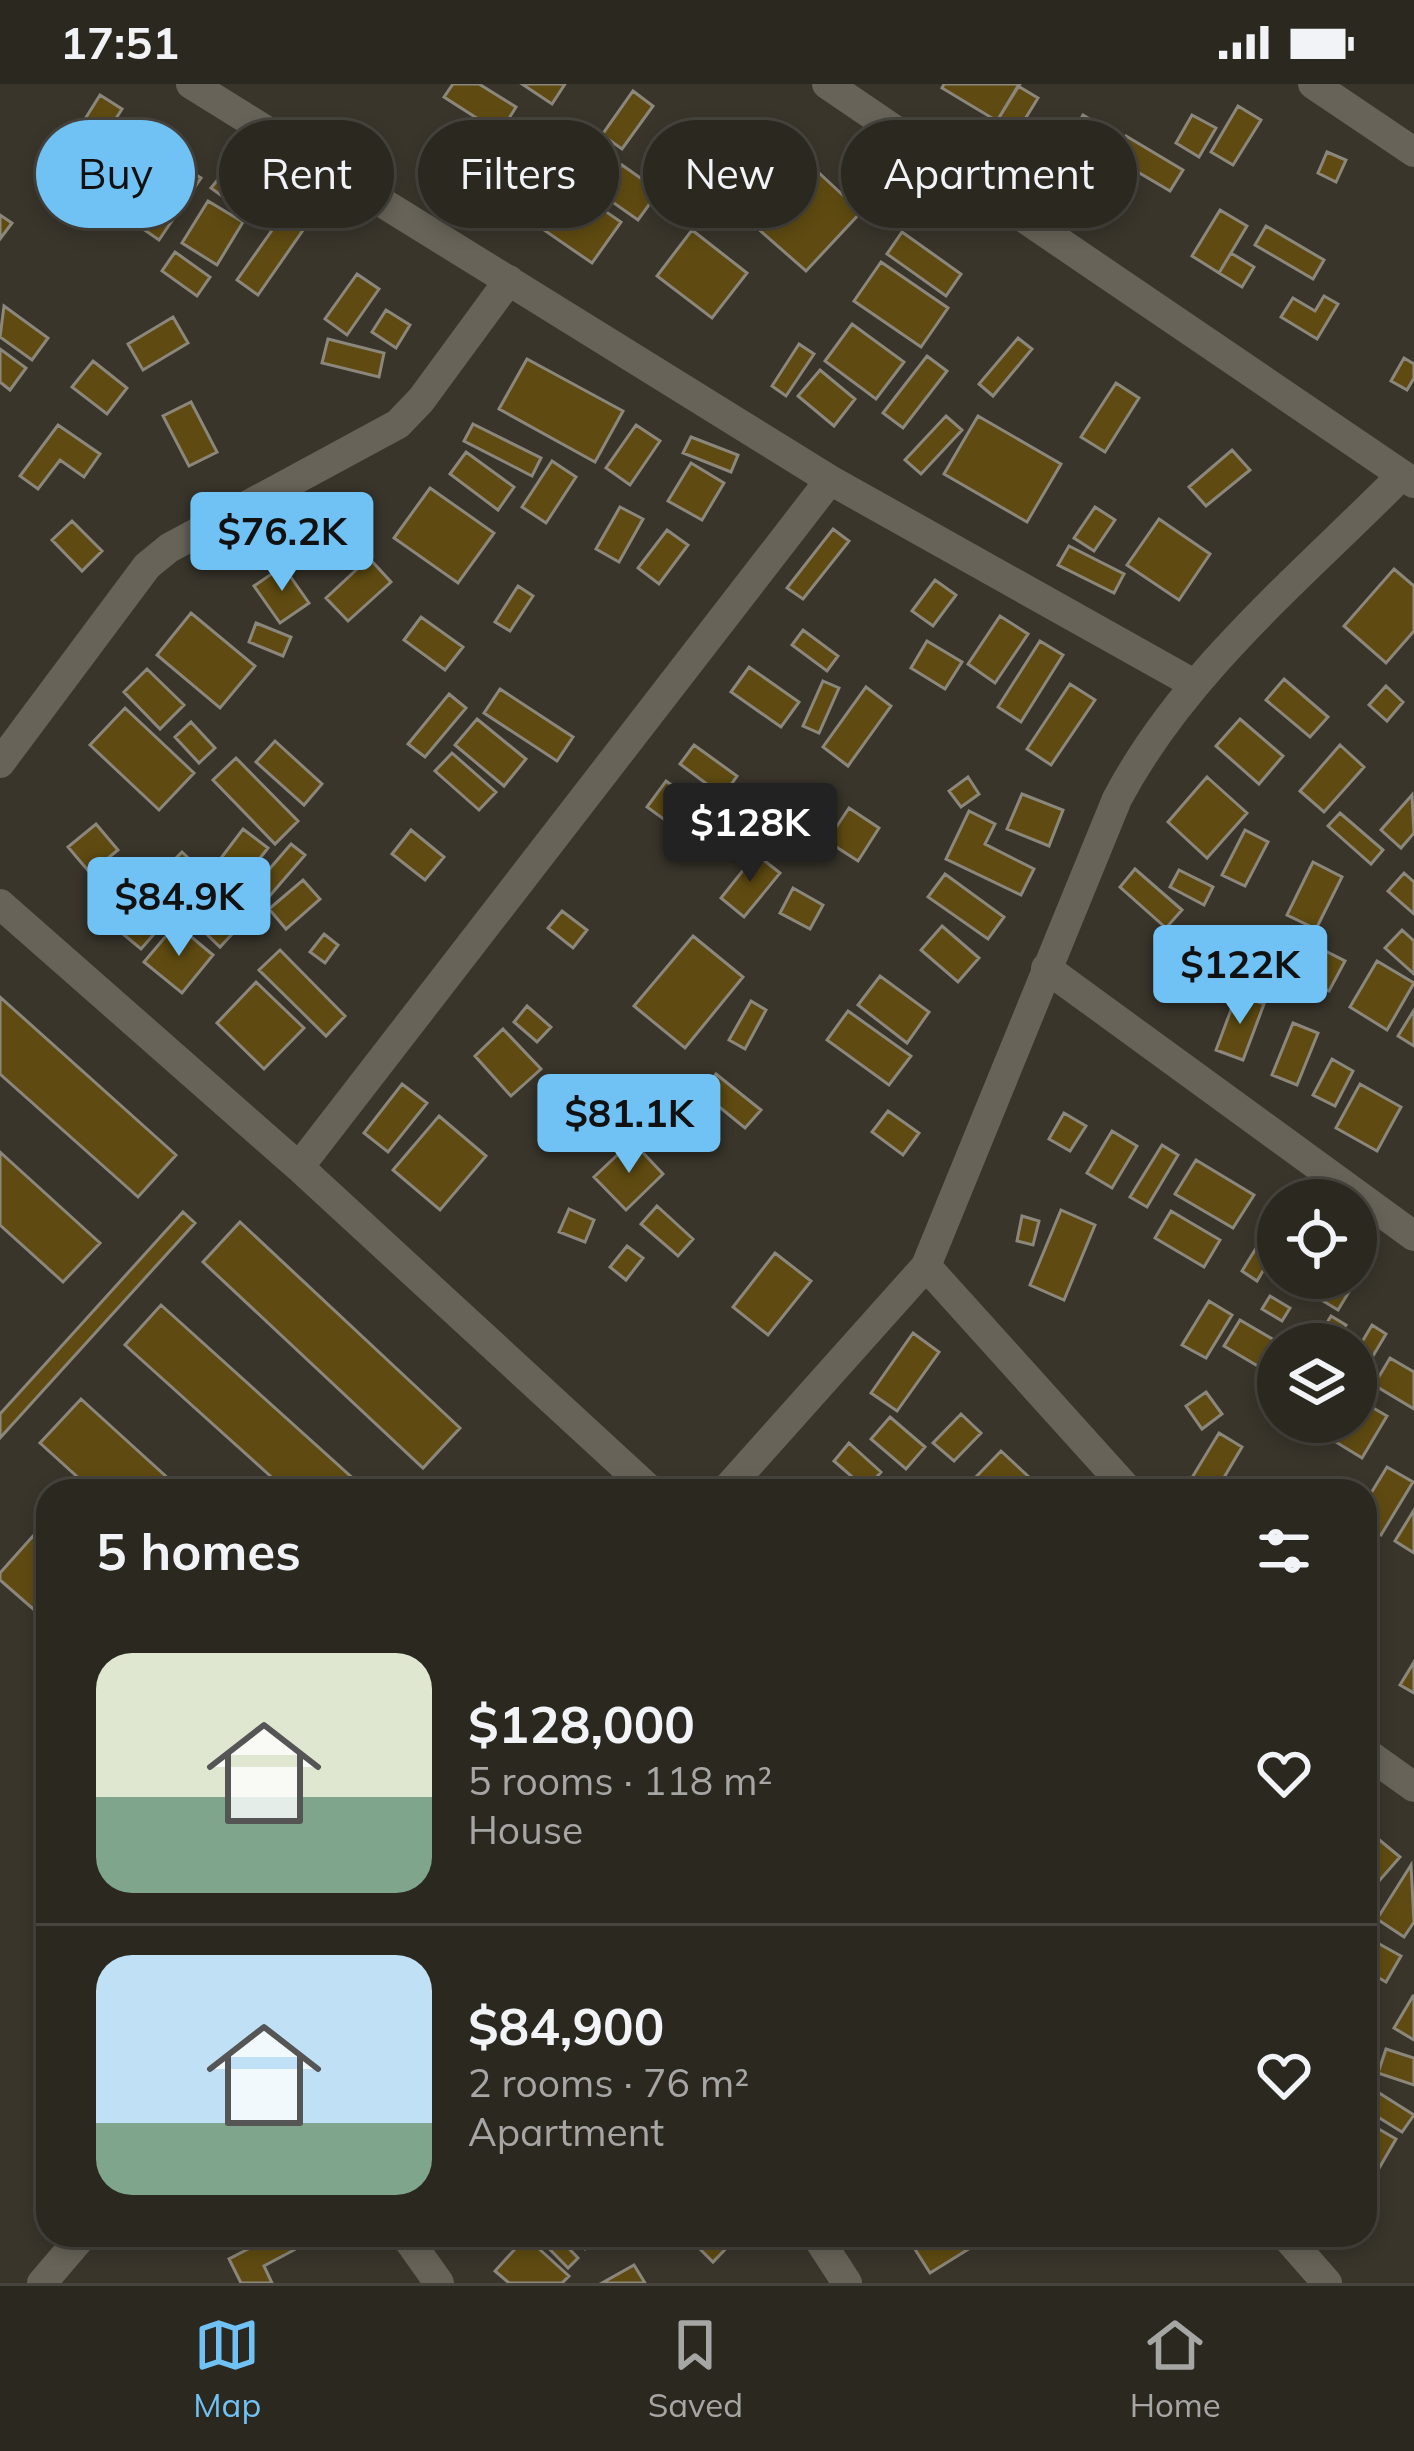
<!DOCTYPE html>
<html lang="en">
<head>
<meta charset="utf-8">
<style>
  body { margin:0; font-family:Mulish,sans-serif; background:#333029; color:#f1f3f6; height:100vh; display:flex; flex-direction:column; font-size:45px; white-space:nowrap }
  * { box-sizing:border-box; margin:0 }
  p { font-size:39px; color:#a6a6a5 }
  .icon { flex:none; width:66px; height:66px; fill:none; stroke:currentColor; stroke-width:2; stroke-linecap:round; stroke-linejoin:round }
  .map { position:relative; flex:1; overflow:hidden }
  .details { position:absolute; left:36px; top:1395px; width:1341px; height:768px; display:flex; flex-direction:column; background:#2b2820; border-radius:36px; box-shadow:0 6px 18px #0003,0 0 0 3px #47443e }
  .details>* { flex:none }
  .guide { position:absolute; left:36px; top:36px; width:1344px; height:108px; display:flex; gap:24px }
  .fabs { position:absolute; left:1257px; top:1095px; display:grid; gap:24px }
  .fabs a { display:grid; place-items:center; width:120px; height:120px; border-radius:50%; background:#2b2820; box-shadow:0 6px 18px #0003,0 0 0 3px #47443e; font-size:60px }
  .price { position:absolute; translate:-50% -102px; padding:0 27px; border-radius:12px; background:#70c1f4; color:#111; font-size:39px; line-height:78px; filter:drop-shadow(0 3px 6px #0008) }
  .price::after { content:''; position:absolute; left:50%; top:72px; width:36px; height:27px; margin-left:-18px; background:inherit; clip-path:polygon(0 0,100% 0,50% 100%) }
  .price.selected { background:#222; color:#fff }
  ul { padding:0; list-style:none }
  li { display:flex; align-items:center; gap:36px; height:300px; padding:0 60px }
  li+li { border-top:3px solid #47443e }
  li span { display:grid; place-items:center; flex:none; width:336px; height:240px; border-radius:36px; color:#555 }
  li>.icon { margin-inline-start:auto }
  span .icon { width:144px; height:144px; fill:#fffc; stroke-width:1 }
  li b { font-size:51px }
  h2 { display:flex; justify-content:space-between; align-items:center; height:144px; padding:0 60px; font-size:51px }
  .tag { padding:0 42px; border-radius:54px; background:#2b2820; box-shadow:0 6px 18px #0003,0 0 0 3px #47443e; font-size:42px; line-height:108px }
  .tag.selected { background:#70c1f4; color:#111 }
  .status { display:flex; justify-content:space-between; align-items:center; height:84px; padding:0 60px; background:#2b2820; direction:ltr }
  .status svg { height:33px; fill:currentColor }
  .tab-bar { display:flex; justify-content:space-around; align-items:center; height:168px; border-top:3px solid #47443e; background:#2b2820; font-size:33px; color:#a6a6a5 }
  .tab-bar a { display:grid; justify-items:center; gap:6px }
  .tab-bar .selected { color:#70c1f4 }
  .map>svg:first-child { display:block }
  .building { fill:#5f4b11; stroke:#8c877c; stroke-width:3 }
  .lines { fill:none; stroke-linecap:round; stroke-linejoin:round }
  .minor { stroke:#676358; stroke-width:30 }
</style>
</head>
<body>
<div class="status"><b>17:51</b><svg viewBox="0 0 49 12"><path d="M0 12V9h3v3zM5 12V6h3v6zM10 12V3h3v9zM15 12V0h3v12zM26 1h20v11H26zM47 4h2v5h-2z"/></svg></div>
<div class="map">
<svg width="1414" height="2199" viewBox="0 0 1414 2199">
  <rect width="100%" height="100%" fill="#39352b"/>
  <path class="building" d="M453,0H479L516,23L500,49L444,13Z
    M522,0H565L552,20Z
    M944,0H1020L997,37L942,4Z
    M1018,2L1038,14L1017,48L997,37Z
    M633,7L653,22L622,65L602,51Z
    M100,11L122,25L92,72L70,59Z
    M1238,22L1261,36L1233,81L1211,68Z
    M1083,31L1111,48L1085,91L1058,74Z
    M1192,31L1216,44L1199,73L1176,59Z
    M686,49L702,62L674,99L657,85Z
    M1126,52L1183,86L1170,107L1114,74Z
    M754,66L772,83L724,134L707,118Z
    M1327,68L1346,76L1336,98L1318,89Z
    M803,74L861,128L806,187L747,135Z
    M142,80L157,91L132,124L117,113Z
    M180,81L201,94L159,156L139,142Z
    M622,81L659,107L638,136L601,110Z
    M224,88L253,111L241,126L211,104Z
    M573,105L621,138L592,179L544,146Z
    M294,115L315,129L258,211L237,196Z
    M208,117L243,138L217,181L182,159Z
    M900,120L921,132L913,145L892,133Z
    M1220,126L1247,142L1219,189L1192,172Z
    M0,131L12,139L0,155Z
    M1266,142L1324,176L1313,195L1255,161Z
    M692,146L747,189L712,234L657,192Z
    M902,148L961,190L946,212L887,170Z
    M175,168L210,193L197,212L162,187Z
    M1231,169L1254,183L1242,203L1219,189Z
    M881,178L948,224L921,263L854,217Z
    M357,190L379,205L347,251L325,235Z
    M1324,212L1338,220L1317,255L1281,233L1293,214L1315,227Z
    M4,222L48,254L32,276L0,253Z
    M386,226L410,241L396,264L372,248Z
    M173,233L188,259L143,286L128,260Z
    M852,240L904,278L876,315L825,277Z
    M1018,254L1032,265L993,312L979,300Z
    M328,255L384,269L379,293L322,279Z
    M799,260L814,270L786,312L772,302Z
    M0,265L26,284L10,306L0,298Z
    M927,272L947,287L903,344L883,329Z
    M1404,274L1414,280V294L1407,306L1391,297Z
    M527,275L623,327L595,378L499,325Z
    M93,277L127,304L107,330L72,303Z
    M820,286L855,315L834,342L798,312Z
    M1116,299L1139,314L1105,368L1081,353Z
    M191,318L217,368L189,382L163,332Z
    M946,332L962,346L921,390L905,376Z
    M978,332L1061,380L1027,438L944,390Z
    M473,340L541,374L532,392L464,357Z
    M58,341L100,370L84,393L60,376L38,405L20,392Z
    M636,341L660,357L630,401L606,384Z
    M691,353L738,371L731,388L683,369Z
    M1232,366L1250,386L1206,422L1189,403Z
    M466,368L514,403L498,426L450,390Z
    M552,377L576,393L546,439L522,423Z
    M691,379L724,399L702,436L668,417Z
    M430,404L494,449L458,499L394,454Z
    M620,423L643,435L619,478L596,465Z
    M1095,423L1115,436L1094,467L1074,454Z
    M1159,435L1210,470L1179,516L1127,481Z
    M72,437L102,467L82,487L52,456Z
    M833,445L849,457L803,515L787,504Z
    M667,446L688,461L659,500L638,484Z
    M1069,462L1124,490L1114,509L1058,481Z
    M369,474L391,498L348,537L326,514Z
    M283,482L309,519L280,539L254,502Z
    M1394,485L1414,502V547L1386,579L1344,542Z
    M935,496L956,511L933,542L912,527Z
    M518,502L533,512L510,547L495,538Z
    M191,529L255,582L220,624L157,571Z
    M1000,532L1028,550L995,599L968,580Z
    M421,533L463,563L445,586L404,556Z
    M256,539L291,553L283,572L249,558Z
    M803,546L838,572L827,587L792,561Z
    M927,557L962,578L945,605L911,584Z
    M1040,557L1063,571L1021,638L998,623Z
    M749,583L799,618L781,643L731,608Z
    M147,585L184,621L160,645L124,608Z
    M1284,595L1328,633L1310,653L1266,616Z
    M823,597L839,604L819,649L803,642Z
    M1070,600L1095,616L1051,681L1027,665Z
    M1386,602L1403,618L1387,637L1369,621Z
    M866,603L891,622L848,682L823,663Z
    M500,605L573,653L557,677L484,629Z
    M449,610L466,624L425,673L408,660Z
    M125,624L194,689L159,726L90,661Z
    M477,635L526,675L504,702L455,661Z
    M1240,635L1283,672L1259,700L1216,662Z
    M191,638L215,664L199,679L175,653Z
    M275,657L322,700L304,721L256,678Z
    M694,661L737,692L723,712L680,680Z
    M1340,661L1364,683L1324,728L1300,707Z
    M452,669L496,708L479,726L435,687Z
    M236,674L298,737L275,760L213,696Z
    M968,693L979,710L961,723L949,707Z
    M1207,693L1247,729L1207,774L1168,738Z
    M666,697L717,733L698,760L647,723Z
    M1022,710L1063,726L1049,762L1007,745Z
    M1412,711L1414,749L1401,764L1381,746Z
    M849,724L879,744L858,777L827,757Z
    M969,727L995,740L985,760L1034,785L1021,811L946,775Z
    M1340,729L1383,766L1371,780L1328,742Z
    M96,740L118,766L90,789L68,763Z
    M243,745L268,764L242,797L218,778Z
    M411,746L444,773L425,796L392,770Z
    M1245,746L1268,758L1245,802L1222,791Z
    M291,760L305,771L255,829L241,818Z
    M182,768L210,795L178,828L150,800Z
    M756,770L780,789L744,833L721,814Z
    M1313,778L1342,793L1316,845L1287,831Z
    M1135,785L1182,826L1166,844L1120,803Z
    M1179,786L1213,803L1204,821L1170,803Z
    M1404,789L1414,798V830L1388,807Z
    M945,790L1004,833L988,855L928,813Z
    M303,796L320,815L286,845L269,825Z
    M793,804L823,821L810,845L780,829Z
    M152,817L169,833L141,865L123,850Z
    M206,821L234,848L220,863L191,835Z
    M562,827L587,846L573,864L548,844Z
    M176,840L213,871L182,909L144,878Z
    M942,842L979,874L958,898L921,866Z
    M1280,844L1345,877L1329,907L1264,874Z
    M1402,846L1414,857V890L1385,864Z
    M324,850L338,861L325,879L310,868Z
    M693,852L743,893L685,964L634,922Z
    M280,866L345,932L326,952L259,886Z
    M1377,877L1414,899L1387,946L1350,923Z
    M880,892L929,928L907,959L858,921Z
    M256,898L304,944L264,985L217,939Z
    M1237,910L1264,920L1243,976L1216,966Z
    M0,913L176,1071L138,1113L0,990Z
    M751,917L766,926L745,965L729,956Z
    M527,922L551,943L537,958L514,938Z
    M1414,926V962L1398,952Z
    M848,927L911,972L889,1001L827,956Z
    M1293,939L1318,949L1297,1001L1272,991Z
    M503,945L541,985L511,1012L475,972Z
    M1332,975L1353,987L1335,1022L1313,1011Z
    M716,990L761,1026L745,1044L701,1008Z
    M402,1000L427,1019L388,1068L364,1049Z
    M633,1000L648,1011L612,1055L598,1044Z
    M1360,1000L1401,1023L1377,1067L1336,1044Z
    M888,1027L919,1049L903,1071L872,1048Z
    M1064,1029L1086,1042L1070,1067L1049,1055Z
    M439,1032L486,1072L440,1126L393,1086Z
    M1112,1047L1137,1062L1112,1104L1087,1089Z
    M632,1057L663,1090L626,1126L594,1093Z
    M1162,1061L1178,1071L1147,1123L1130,1113Z
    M0,1068L100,1159L63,1198L0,1141Z
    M1196,1076L1254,1111L1233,1144L1175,1110Z
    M657,1122L693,1155L678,1172L641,1140Z
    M569,1125L594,1136L585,1158L559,1148Z
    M1061,1126L1095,1141L1064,1216L1030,1201Z
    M1171,1127L1220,1156L1204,1183L1155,1154Z
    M183,1128L195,1139L0,1354V1330Z
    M1022,1132L1039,1137L1033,1161L1017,1157Z
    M240,1138L460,1344L423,1384L203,1178Z
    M1258,1161L1273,1170L1257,1197L1242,1187Z
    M627,1162L643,1174L626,1196L610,1183Z
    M775,1169L811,1197L768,1251L733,1223Z
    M1356,1185L1361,1188L1338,1226L1285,1194H1356Z
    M1270,1212L1290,1224L1282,1237L1262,1225Z
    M1209,1217L1232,1231L1206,1274L1182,1261Z
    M161,1221L367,1407H287L125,1261Z
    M1331,1232L1346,1241L1334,1260H1325L1317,1255Z
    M1240,1236L1281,1260L1278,1294L1224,1262Z
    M1372,1241L1386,1250L1373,1272L1359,1263Z
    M913,1249L939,1268L897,1327L871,1309Z
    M1390,1274L1414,1288V1325L1374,1301Z
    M1206,1308L1222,1330L1202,1345L1186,1322Z
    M1356,1314L1387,1332L1362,1374L1313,1344L1316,1338H1356Z
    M81,1315L182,1407H93L40,1359Z
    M961,1330L981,1349L954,1377L933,1359Z
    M890,1333L925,1363L906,1385L871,1355Z
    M1219,1349L1242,1363L1216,1407H1207L1190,1397Z
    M849,1359L881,1388L866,1405L834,1377Z
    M1001,1367L1044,1407H982L972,1397Z
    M1387,1383L1413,1398L1381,1451L1365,1441V1419Z
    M1414,1426V1469L1395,1457Z
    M33,1452L48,1465V1538L0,1496V1489Z
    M1414,1578V1609L1400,1601Z
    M1365,1744L1400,1773L1365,1813Z
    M1411,1781L1414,1838L1404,1853L1377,1835Z
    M1365,1852L1401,1872L1386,1898L1365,1886Z
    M1413,1912H1414V1956L1394,1944Z
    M1386,1965L1414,1974V2001L1378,1989Z
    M1365,2000L1414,2031L1402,2048L1365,2025Z
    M1365,2037L1396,2055L1367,2105L1365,2103Z
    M275,2151H286L294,2166L264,2182L272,2199H241L229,2175Z
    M556,2151L578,2174L568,2184L537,2152Z
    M571,2151H600L585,2165Z
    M686,2151H739L713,2178Z
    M906,2151H976L980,2158L930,2189Z
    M526,2153L569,2192L562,2199H509L495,2187Z
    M634,2181L645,2199H602Z"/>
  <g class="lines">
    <path class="minor" d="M191,0L830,396L1194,600
      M827,0L1414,399
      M1313,0L1414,68
      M0,679L147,482L169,464L398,340L421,316L509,196
      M0,820L299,1083L651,1407
      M1046,884L1414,1152
      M299,1083L830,396
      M926,1182L1129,1407
      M725,1407L926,1182L1117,715C1184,588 1302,492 1402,391
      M1365,1668L1414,1703
      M405,2151L439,2199
      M816,2151L847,2199
      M1285,2151L1327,2199
      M42,2199L83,2151"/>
  </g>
</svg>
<div class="fabs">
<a><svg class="icon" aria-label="locate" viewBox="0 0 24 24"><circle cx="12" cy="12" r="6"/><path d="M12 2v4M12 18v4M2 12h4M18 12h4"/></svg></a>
<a><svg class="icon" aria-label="layers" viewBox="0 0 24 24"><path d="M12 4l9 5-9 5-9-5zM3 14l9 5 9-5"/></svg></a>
</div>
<b class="price" style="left:282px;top:510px">$76.2K</b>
<b class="price selected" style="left:750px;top:801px">$128K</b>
<b class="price" style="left:179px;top:875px">$84.9K</b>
<b class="price" style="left:1240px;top:943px">$122K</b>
<b class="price" style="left:629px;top:1092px">$81.1K</b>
<div class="guide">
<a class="tag selected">Buy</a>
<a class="tag">Rent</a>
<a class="tag">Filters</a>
<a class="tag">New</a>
<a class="tag">Apartment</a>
</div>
<section class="details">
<h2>5 homes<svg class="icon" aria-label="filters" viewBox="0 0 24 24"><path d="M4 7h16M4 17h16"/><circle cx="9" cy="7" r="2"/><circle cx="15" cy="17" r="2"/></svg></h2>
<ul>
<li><span style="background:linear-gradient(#dfe7d0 60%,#7fa58c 0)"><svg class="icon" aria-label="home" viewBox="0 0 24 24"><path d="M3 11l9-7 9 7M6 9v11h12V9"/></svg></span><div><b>$128,000</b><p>5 rooms · 118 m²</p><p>House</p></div><svg class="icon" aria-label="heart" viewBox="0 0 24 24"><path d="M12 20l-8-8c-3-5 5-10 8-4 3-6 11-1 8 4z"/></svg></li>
<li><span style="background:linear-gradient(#bfe0f5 70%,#7fa58c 0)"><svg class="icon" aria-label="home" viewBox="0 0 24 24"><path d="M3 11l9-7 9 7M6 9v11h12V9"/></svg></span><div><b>$84,900</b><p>2 rooms · 76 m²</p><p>Apartment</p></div><svg class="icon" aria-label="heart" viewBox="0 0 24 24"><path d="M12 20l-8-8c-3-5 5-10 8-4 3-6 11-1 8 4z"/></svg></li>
</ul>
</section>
</div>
<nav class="tab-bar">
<a class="selected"><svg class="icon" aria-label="map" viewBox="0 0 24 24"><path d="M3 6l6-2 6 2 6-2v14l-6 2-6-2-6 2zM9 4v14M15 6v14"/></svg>Map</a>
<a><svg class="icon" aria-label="saved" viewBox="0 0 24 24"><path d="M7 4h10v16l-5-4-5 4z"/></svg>Saved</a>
<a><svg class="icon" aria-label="home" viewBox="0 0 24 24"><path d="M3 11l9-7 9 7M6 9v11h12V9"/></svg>Home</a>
</nav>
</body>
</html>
